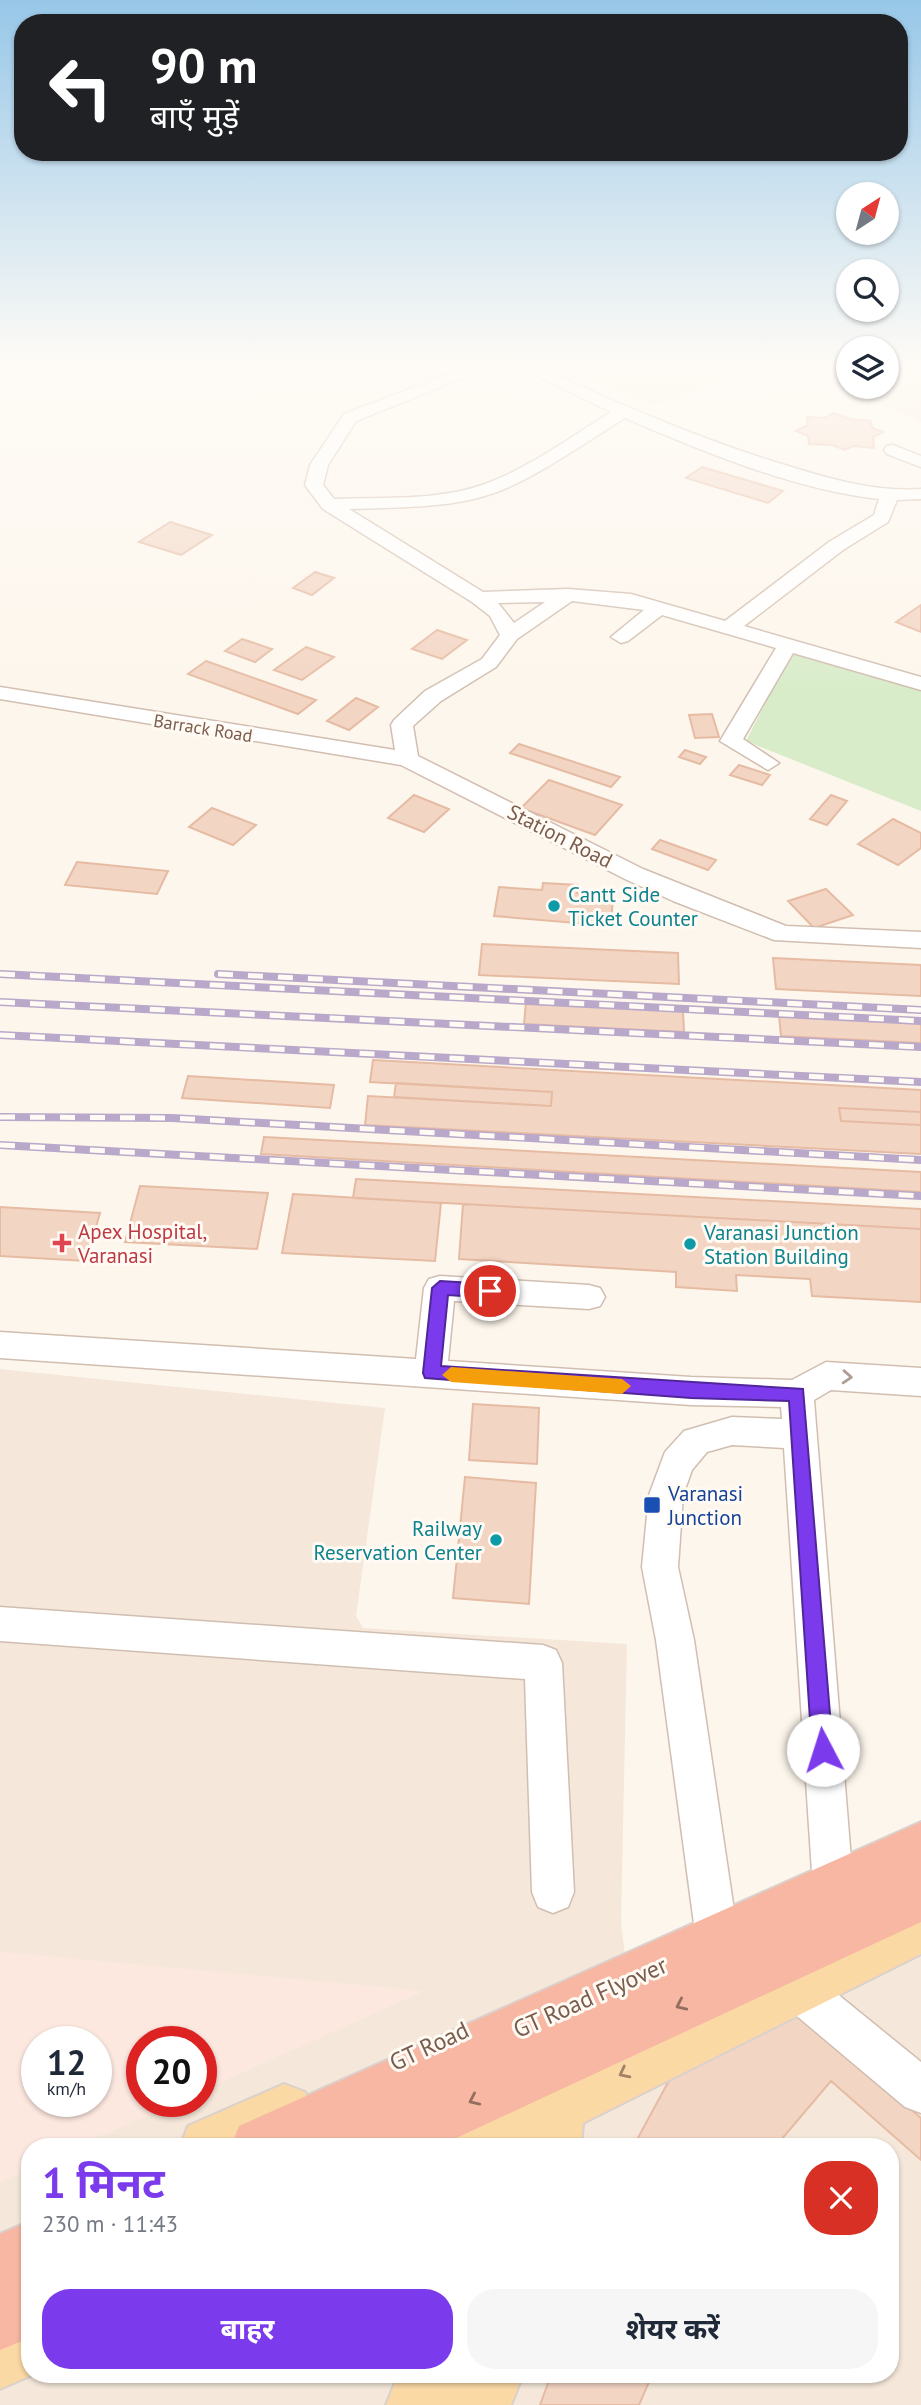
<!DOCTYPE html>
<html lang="hi">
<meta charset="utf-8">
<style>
body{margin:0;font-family:"PT Sans","Noto Sans Devanagari",sans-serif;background:#f6f6f7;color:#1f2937;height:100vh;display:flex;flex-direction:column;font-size:26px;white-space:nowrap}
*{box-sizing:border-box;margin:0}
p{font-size:23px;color:#747a83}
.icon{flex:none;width:38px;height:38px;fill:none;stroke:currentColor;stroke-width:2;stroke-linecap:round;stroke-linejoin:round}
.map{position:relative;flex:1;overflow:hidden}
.side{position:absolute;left:21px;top:2138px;width:878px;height:245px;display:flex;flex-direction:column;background:#fff;border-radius:28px;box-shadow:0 2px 5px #0004}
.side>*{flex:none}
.guide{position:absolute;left:14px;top:14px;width:894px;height:147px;border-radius:28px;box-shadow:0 2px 5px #0004;background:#202124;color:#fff;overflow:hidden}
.needle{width:46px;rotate:36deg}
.controls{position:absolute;left:836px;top:182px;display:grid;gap:14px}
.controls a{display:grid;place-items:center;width:63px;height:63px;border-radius:50%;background:#fff;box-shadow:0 2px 5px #0004;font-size:35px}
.speed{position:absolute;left:21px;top:2026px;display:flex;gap:14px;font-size:35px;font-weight:700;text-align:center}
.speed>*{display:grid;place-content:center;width:91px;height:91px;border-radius:50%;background:#fff;box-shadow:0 2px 5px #0004;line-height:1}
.speed small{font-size:18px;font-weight:400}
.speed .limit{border:10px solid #d22;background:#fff;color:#111}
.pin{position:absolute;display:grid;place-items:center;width:60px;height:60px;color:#fff;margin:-30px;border:4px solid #fff;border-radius:50%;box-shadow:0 2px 7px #0007}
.me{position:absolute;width:77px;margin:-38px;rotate:355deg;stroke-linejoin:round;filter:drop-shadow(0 0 5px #0008)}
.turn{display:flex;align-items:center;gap:24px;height:147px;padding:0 21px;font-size:32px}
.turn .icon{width:91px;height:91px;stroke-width:2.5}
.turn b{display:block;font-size:49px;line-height:60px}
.round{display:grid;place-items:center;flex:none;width:74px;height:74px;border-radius:28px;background:#f6f6f7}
.headline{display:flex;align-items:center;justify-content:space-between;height:119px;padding:0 21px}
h1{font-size:42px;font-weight:700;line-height:52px;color:#7c3aed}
.primary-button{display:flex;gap:14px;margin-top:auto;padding:14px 21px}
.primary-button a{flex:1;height:80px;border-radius:28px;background:#7c3aed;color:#fff;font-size:28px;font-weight:700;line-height:80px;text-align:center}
.primary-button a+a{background:#f6f6f7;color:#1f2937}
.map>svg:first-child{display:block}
.residential{fill:#f5e8da;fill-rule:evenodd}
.commercial{fill:#fde8e0;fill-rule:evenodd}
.green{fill:#d8ecc9}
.building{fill:#f3d5c3;stroke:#e6bba3;stroke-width:2}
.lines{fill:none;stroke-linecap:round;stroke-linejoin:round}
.minor-casing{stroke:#d1beb0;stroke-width:3}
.major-casing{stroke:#dad1cd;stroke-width:4}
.highway-casing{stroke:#dad1cd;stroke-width:4}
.minor{fill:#fff;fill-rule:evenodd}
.major{fill:#fbd9a5;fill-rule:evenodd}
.highway{fill:#f7b7a3;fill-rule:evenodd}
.rail-casing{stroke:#b9a8c9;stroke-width:8}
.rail{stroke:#fffaf3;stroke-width:5;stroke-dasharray:15;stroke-linecap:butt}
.oneway{stroke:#af9d94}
.oneway2{stroke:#936e5e}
.oneway3{stroke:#a18267}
.route{fill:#7c3aed;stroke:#51269a;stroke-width:2}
.slow{fill:#f59e0b}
.culture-dot{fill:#0f9aa8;stroke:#fffaf3;stroke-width:2.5}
.health-dot{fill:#e0444e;stroke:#fffaf3;stroke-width:2.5}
.transit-dot{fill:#1a4fb4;stroke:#fffaf3;stroke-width:2.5}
.labels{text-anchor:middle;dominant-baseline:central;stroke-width:6;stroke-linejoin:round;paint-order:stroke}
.far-street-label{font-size:18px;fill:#7a5c4d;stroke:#fffaf3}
.street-label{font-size:21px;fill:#7a5c4d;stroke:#fffaf3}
.culture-label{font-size:21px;fill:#0d838f;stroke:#fffaf3;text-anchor:start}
.health-label{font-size:21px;fill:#be3a42;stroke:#fffaf3;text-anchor:start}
.transit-label{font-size:21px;fill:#164399;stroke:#fffaf3;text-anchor:start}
.near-street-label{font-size:24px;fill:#7a5c4d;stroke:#fffaf3}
</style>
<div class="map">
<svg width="921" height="2405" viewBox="0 0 921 2405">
<rect width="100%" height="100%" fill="#fdf6ec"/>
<!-- residential -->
<path class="residential" d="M555,361H849V387H887V361H921V422L788,362L651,405Z
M0,1369L385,1408L356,1616L363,1628L627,1644L621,1922L638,2068L921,1905V2405H0ZM37,2042H96V2102H37ZM142,2042H201V2102H142ZM30,2147H891V2375H30Z"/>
<!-- commercial -->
<path class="commercial" d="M0,1952L424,1991L201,2091V2042H142V2102H178L77,2147H30V2169L0,2182ZM37,2042H96V2102H37Z"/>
<!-- green -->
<path class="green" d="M792,650L921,688V811L746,741Z"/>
<!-- building -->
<path class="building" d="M834,413L850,419L871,421L872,428L883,432L873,437L874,448L853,446L845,450L832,445L809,444L808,436L796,431L808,425L807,417L824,418Z
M702,467L783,491L768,503L686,478Z
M170,522L212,535L181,555L139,542Z
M315,572L334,578L312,595L293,588Z
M921,605V632L896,622Z
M437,630L467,640L442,659L412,649Z
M242,639L272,649L255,662L225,651Z
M306,647L334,657L302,680L274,670Z
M206,661L316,700L298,714L188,674Z
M356,698L378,707L349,730L327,721Z
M712,714L719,737L695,738L689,715Z
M519,744L620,777L611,787L510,753Z
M685,750L706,757L700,764L679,757Z
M739,765L770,775L762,785L730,775Z
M549,780L622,805L595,835L521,808Z
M414,795L449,809L424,832L388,818Z
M831,795L847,801L827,825L810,819Z
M212,808L256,825L233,845L189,827Z
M893,819L921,833V848L898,865L858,844Z
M660,840L716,860L708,870L652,849Z
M77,862L168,871L157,894L65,885Z
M543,883L578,885L577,893L613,896L611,926L494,916L499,887L542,890Z
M826,889L853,915L814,928L788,901Z
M482,944L678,953L679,984L479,975Z
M773,958L921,965V996L776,989Z
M526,1002L683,1011L684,1032L524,1024Z
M779,1015L921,1022V1043L781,1036Z
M373,1060L921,1090V1112L839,1108L841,1121L921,1125V1154L365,1125L368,1096L551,1106L552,1092L370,1082Z
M188,1076L334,1085L330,1108L182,1098Z
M396,1083L552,1092L551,1106L394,1097Z
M839,1108L921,1112V1125L841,1121Z
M264,1137L921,1172V1192L261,1154Z
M356,1179L921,1209V1229L353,1198Z
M140,1186L268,1193L257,1249L125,1242Z
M293,1194L441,1203L435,1261L282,1253Z
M463,1204L921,1229V1302L812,1296L810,1279L736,1275L737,1291L676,1287V1272L459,1259Z
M0,1207L100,1213L86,1261L0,1256Z
M473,1404L539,1408L537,1464L469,1460Z
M465,1477L536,1483L529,1604L453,1598Z
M790,2008L921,2118V2160L831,2081L775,2147H633L672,2075Z
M551,2375H652L639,2405H540Z"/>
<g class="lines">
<!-- minor casing -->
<g class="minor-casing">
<path id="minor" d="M483,361H505L356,421L328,465L323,485L334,499C382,497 439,501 485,484C529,468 571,437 611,412L506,361H526C610,400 695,438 785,465C830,479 874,492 921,489V499L897,500L888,522L843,550L744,626L921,677V690L793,653L743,739L779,763L768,770L720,741L776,648L662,615L628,641L621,643L611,637L644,610L572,601L517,639L496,667L441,701L413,726L418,756L643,869L786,926L921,932V948L774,940L673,901L625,879L401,765L0,699V687L395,750L391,725L394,720L425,691L482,659L500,635L490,616L472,602L323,509L305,485L310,465L344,414ZM625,418C702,451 795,490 879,499L874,515L829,542L725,621L631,594L568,589L483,592L349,509C396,507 448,509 494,493C534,479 588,441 625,418ZM545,602L514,623L498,603Z
M893,445L921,456V467L887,454L884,450L887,446Z
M440,1276L589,1285L600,1288L605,1297L600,1306L589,1309L454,1301L448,1361L691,1377L792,1380L826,1362L921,1368V1396L831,1390L814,1400L852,1872L846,1886L832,1892L818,1886L812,1872L784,1448L732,1445L707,1452L692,1470L683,1495L678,1567L694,1640L736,1924L730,1939L715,1945L700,1939L694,1924L656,1640L642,1567L649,1495L665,1452L684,1431L732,1417L782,1419L781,1407L691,1405L0,1358V1332L416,1359L424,1288L429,1279Z
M0,1607L543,1645L556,1650L562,1663L574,1892L568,1907L553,1913L538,1907L532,1892L525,1679L0,1641Z
M794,1965L809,1971L921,2062V2113L905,2107L779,2001L773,1986L779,1971Z"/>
</g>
<!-- major casing -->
<g class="major-casing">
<path id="major" d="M921,1898V1954L583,2123L581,2147H443L451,2126Z
M284,2084L305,2092L313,2113L305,2134L275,2147H180L188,2126Z
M30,2312V2375H32L0,2389V2324Z
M398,2375H523L511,2405H386Z"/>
</g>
<!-- highway casing -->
<g class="highway-casing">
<path id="highway" d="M921,1822V1922L437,2147H343L346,2138L326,2147H231L239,2126Z
M30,2221V2338L0,2350V2234Z"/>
</g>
<!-- minor -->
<use href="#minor" class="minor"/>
<!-- major -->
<use href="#major" class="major"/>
<!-- highway -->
<use href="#highway" class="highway"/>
<!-- rail casing -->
<g class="rail-casing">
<path id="rail" d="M0,974L921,1021
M218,974L921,1010
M0,1002L921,1047
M0,1035L921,1082
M0,1117L172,1118L921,1160
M0,1145L921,1196"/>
</g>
<!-- rail -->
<use href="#rail" class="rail"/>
</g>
<!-- one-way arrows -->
<defs><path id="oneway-chevron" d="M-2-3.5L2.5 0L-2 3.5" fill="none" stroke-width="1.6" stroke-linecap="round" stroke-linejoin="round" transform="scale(1.75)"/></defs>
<use class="oneway" href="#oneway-chevron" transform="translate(847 1377) rotate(4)"/>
<g class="oneway2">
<use href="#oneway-chevron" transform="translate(681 2005) rotate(155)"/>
<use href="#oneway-chevron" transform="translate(474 2100) rotate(155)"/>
</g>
<use class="oneway3" href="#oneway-chevron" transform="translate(624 2073) rotate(153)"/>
<!-- sky -->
<linearGradient id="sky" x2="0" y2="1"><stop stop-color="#97c7e8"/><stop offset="0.52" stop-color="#fefbf6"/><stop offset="1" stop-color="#fefbf6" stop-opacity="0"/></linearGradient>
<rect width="921" height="697" fill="url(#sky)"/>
<!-- route -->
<path class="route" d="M440,1281L490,1284L498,1291L490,1298L448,1295L441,1366L803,1389L833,1750L830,1757L823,1760L815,1757L812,1750L789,1401L691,1398L425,1378L423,1373L432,1288Z"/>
<!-- slow -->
<path class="slow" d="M451,1367L622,1379L631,1386L622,1394L451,1382L442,1375Z"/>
<!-- markers -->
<g class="culture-dot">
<circle cx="554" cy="906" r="7"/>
<circle cx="690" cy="1244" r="7"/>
<circle cx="496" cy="1540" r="7"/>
</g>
<path class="health-dot" d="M58.5 1232.5h7v7h7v7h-7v7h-7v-7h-7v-7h7z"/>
<rect class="transit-dot" x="643" y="1496" width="18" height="18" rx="3.5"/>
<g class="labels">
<!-- far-street labels -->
<g class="far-street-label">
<text transform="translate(203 728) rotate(9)">Barrack Road</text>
</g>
<!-- street labels -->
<g class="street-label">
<text transform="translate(560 836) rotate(27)">Station Road</text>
</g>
<!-- culture labels -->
<g class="culture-label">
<text x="568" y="894">Cantt Side<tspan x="568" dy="24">Ticket Counter</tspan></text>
<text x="704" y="1232">Varanasi Junction<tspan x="704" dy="24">Station Building</tspan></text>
<text x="482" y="1528" text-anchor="end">Railway<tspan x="482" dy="24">Reservation Center</tspan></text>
</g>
<!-- health labels -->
<g class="health-label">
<text x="78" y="1231">Apex Hospital,<tspan x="78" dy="24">Varanasi</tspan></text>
</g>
<!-- transit labels -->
<g class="transit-label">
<text x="668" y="1493">Varanasi<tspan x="668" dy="24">Junction</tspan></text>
</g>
<!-- near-street labels -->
<g class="near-street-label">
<text transform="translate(590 1997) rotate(-24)">GT Road Flyover</text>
<text transform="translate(429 2046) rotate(-25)">GT Road</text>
</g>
</g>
</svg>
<div class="controls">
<a><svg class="needle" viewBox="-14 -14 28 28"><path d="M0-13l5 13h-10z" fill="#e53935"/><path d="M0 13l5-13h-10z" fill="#747a83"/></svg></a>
<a><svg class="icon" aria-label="search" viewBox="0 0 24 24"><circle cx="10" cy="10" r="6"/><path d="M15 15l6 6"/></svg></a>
<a><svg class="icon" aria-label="layers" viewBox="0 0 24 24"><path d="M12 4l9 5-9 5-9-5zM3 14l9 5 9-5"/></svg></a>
</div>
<div class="speed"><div>12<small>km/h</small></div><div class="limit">20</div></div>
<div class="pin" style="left:490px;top:1291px;background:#d93025"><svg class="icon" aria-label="arrive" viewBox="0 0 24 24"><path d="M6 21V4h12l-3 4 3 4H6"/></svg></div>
<svg class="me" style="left:823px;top:1750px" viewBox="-20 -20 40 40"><circle r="19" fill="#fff"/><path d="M0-13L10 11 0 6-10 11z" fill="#7c3aed"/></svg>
<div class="guide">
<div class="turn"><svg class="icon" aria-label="left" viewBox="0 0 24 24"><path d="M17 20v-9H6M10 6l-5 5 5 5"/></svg><div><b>90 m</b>बाएँ मुड़ें</div></div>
</div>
<section class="side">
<div class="headline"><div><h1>1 मिनट</h1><p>230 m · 11:43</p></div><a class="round" style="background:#d93025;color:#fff"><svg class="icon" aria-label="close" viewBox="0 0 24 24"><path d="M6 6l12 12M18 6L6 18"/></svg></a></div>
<div class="primary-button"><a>बाहर</a><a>शेयर करें</a></div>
</section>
</div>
